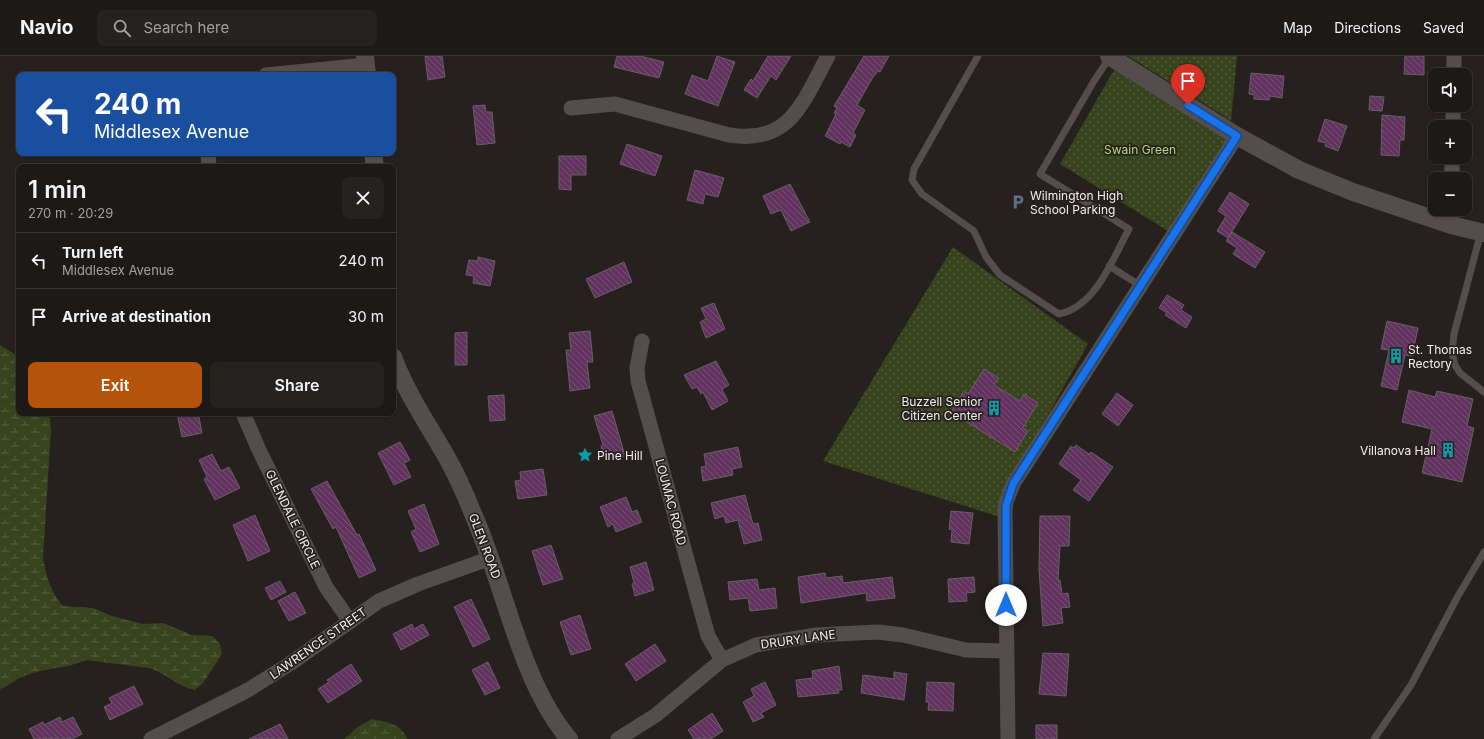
<!DOCTYPE html>
<meta charset="utf-8">
<style>
body{margin:0;font-family:Inter,sans-serif;background:#252220;color:#f1f3f6;height:100vh;display:flex;flex-direction:column;font-size:15px;white-space:nowrap}
*{box-sizing:border-box;margin:0}
p{font-size:13px;color:#a0a0a1}
.icon{flex:none;width:22px;height:22px;fill:none;stroke:currentColor;stroke-width:2;stroke-linecap:round;stroke-linejoin:round}
.map{position:relative;flex:1;overflow:hidden}
.drawer{position:absolute;left:16px;top:108px;width:380px;height:252px;display:flex;flex-direction:column;background:#1c1917;border-radius:8px;box-shadow:0 1px 3px #0004,0 0 0 1px #3a3836}
.drawer>*{flex:none}
.top-card{position:absolute;left:16px;top:16px;width:380px;height:84px;border-radius:8px;box-shadow:0 1px 3px #0004,0 0 0 1px #3a3836;background:#1a4fa0;color:#fff;overflow:hidden}
.tools{position:absolute;left:1428px;top:12px;display:grid;gap:8px}
.tools a{display:grid;place-items:center;width:44px;height:44px;border-radius:8px;background:#1c1917;box-shadow:0 1px 3px #0004,0 0 0 1px #3a3836;font-size:20px}
.pin{position:absolute;display:grid;place-items:center;width:34px;height:34px;color:#fff;margin:-41px -17px;border-radius:50% 50% 50% 0;rotate:-45deg;box-shadow:0 0 4px #0007}
.pin .icon{rotate:45deg}
.me{position:absolute;width:44px;margin:-22px;rotate:0deg;stroke-linejoin:round;filter:drop-shadow(0 0 3px #0008)}
.turn{display:flex;align-items:center;gap:14px;height:84px;padding:0 12px;font-size:18px}
.turn .icon{width:52px;height:52px;stroke-width:2.5}
.turn b{display:block;font-size:28px;line-height:34px}
.round{display:grid;place-items:center;flex:none;width:42px;height:42px;border-radius:8px;background:#252220}
.headline{display:flex;align-items:center;justify-content:space-between;height:68px;padding:0 12px}
h1{font-size:24px;font-weight:600;line-height:30px}
.primary-button{display:flex;gap:8px;margin-top:auto;padding:8px 12px}
.primary-button a{flex:1;height:46px;border-radius:8px;background:#b45309;color:#fff;font-size:16px;font-weight:600;line-height:46px;text-align:center}
.primary-button a+a{background:#252220;color:#f1f3f6}
ul{padding:0;list-style:none}
li{display:flex;align-items:center;gap:12px;height:56px;padding:0 12px;border-top:1px solid #3a3836}
li div{flex:1}
li b{display:block;font-size:15px}
li em{font-style:normal}
header{display:flex;align-items:center;gap:24px;box-sizing:border-box;height:56px;padding:0 20px;background:#1c1917;border-bottom:1px solid #3a3836}
header strong{font-size:19px}
nav{display:flex;gap:22px;margin-inline-start:auto;font-size:14px}
.search{width:280px;height:36px;background:#252220;display:flex;align-items:center;gap:10px;box-sizing:border-box;padding:0 14px;border-radius:8px;color:#a0a0a1;font-size:15px}
.map>svg:first-child{display:block}
.wetland{fill:url(#wetland-marsh)}
.park{fill:url(#park-dots)}
.building{fill:url(#building-back-hatch);stroke:#646063}
.lines{fill:none;stroke-linecap:round;stroke-linejoin:round}
.service{stroke:#534d4b;stroke-width:7}
.minor{stroke:#534d4b;stroke-width:15}
.tertiary{stroke:#534d4b;stroke-width:18}
.route-casing{stroke:#114b97;stroke-width:10}
.route{stroke:#1a73e8;stroke-width:7}
.labels{text-anchor:middle;dominant-baseline:central;stroke-width:3.5;stroke-linejoin:round;paint-order:stroke}
.park-label{font-size:12px;fill:#b9d97e;stroke:#26211f}
.poi-label{font-size:12px;fill:#f2eeed;stroke:#26211f;text-anchor:start}
.street-label{font-size:12px;fill:#f2eeed;stroke:#26211f}
</style>
<header>
<strong>Navio</strong>
<div class="search"><svg class="icon" aria-label="search" viewBox="0 0 24 24"><circle cx="10" cy="10" r="6"/><path d="M15 15l6 6"/></svg>Search here</div>
<nav><a>Map</a><a>Directions</a><a>Saved</a></nav>
</header>
<div class="map">
<svg width="1484" height="683" viewBox="0 0 1484 683">
<defs>
<pattern id="wetland-marsh" width="20" height="14" patternUnits="userSpaceOnUse"><rect width="20" height="14" fill="#37431d"/><path d="M1 5h8M5 5V1M11 12h8M15 12V8" fill="none" stroke="#545e3e"/></pattern>
<pattern id="park-dots" width="8" height="8" patternUnits="userSpaceOnUse"><rect width="8" height="8" fill="#37431d"/><path d="M2 2h.1M6 6h.1" fill="none" stroke="#545e3e" stroke-width="1.8" stroke-linecap="round"/></pattern>
<pattern id="building-back-hatch" width="6" height="6" patternUnits="userSpaceOnUse"><rect width="6" height="6" fill="#62335f"/><path d="M-1 5l2 2M0 0l6 6M5-1l2 2" fill="none" stroke="#795176"/></pattern>
</defs>
<rect width="100%" height="100%" fill="#26211f"/>
<!-- wetland -->
<path class="wetland" d="M0,289L19,301V357H49L51,374L43,501C46,519 50,536 63,550L93,552L112,560L143,568L163,567L192,579L212,580L220,588L222,598L203,627L195,634C178,631 166,617 149,612L86,604C66,613 42,612 22,621C14,624 8,631 0,633Z
M372,663C389,667 398,666 408,683H344L359,670Z"/>
<!-- park -->
<path class="park" d="M1128,0H1237L1231,65L1221,58Z
M1114,14L1227,83L1168,175L1060,108Z
M953,191L1088,288L1004,437L1000,461L823,405Z"/>
<!-- building -->
<path class="building" d="M425,0H442L445,21L428,24Z
M617,0H640L664,6L659,22L614,11Z
M717,0L735,6L718,50L685,38L692,19L708,25Z
M768,0H791L776,24L771,20L757,42L744,34L751,23L753,25Z
M864,0H889L880,16L878,15L873,21L857,49L865,54L853,77L856,79L850,91L841,86L840,88L825,80L836,58L834,57L837,52L834,50Z
M1405,0H1424V19L1404,18Z
M1251,17L1284,20L1282,42L1270,40L1269,44L1254,43V39L1249,38Z
M1370,40L1384,41L1382,55L1369,54Z
M485,49L486,56H492L495,87L477,89L473,50Z
M1382,59L1405,61L1404,84H1400L1399,100L1381,99Z
M1325,63L1347,70L1338,95L1325,90L1326,87L1318,85Z
M627,88L662,100L655,120L620,108Z
M559,100H586V119H571V134L559,133Z
M695,114L724,122L718,141L705,138L703,148L687,144Z
M790,128L810,166L791,175L781,154L771,158L763,140Z
M1230,136L1249,148L1228,182L1217,175L1226,160L1218,155Z
M1232,176L1265,196L1255,212L1233,198L1237,192L1226,185Z
M478,201L495,205L490,230L473,227L474,220L466,219L469,204L478,205Z
M624,206L632,226L595,242L586,223Z
M1167,239L1184,249L1181,254L1192,261L1186,272L1165,259L1167,257L1159,252Z
M714,247L725,273L706,282L700,266L706,263L701,252Z
M1387,265L1418,272L1412,300L1405,299L1397,334L1381,330L1389,294L1381,293Z
M590,275L593,306H587L590,332L570,335L566,294H571L569,277Z
M467,276V309H455V277Z
M716,305L729,329L722,333L728,345L712,354L703,336L701,338L697,331L692,333L684,319Z
M984,313L999,322L994,329L1020,345L1024,338L1038,347L1023,372L1028,375L1015,396L951,356L964,335L968,338Z
M1409,334L1435,341L1437,335L1473,343L1467,370L1474,372L1462,426L1422,417L1432,373L1402,366Z
M1117,337L1133,349L1118,370L1102,358Z
M504,339L505,364L490,365L488,340Z
M612,355L625,400L605,405L601,390L603,389L594,360Z
M177,357H196L197,362L199,361L202,377L182,381Z
M400,386L410,404L404,407L411,421L394,429L378,397Z
M1076,389L1089,398L1091,396L1113,411L1089,445L1073,434L1081,424L1059,408L1071,390L1074,392Z
M738,391L742,411L732,413L733,419L703,425L701,411L706,410L704,398Z
M212,398L221,415L229,411L240,432L215,444L204,423L207,421L199,404Z
M543,413L547,439L518,443L515,425L521,424L520,416Z
M327,425L357,479L359,478L376,514L359,522L336,471L333,473L311,433Z
M745,439L753,468L758,467L762,484L744,488L738,464L726,467L724,460L715,463L711,447Z
M626,441L632,456L637,454L642,466L616,476L613,468L608,471L600,451Z
M424,448L439,488L420,496L411,476L416,473L408,455Z
M951,455L973,457L969,488L951,486L952,474L949,473Z
M255,459L270,495L248,505L233,469Z
M1040,460H1070L1069,490H1060L1058,524H1060L1062,538L1068,537L1070,551L1061,552L1063,567L1043,570L1039,513Z
M551,489L563,523L543,529L532,495Z
M646,506L654,534L635,540L632,528L634,527L630,511Z
M825,517L826,522L842,520L843,527L892,521L895,542L867,545L866,537L801,547L798,521Z
M974,521L975,536L966,537L967,545L949,546L948,523Z
M757,523L759,534L775,532L777,552L750,555L748,542L730,544L728,526Z
M280,525L286,536L271,544L265,532Z
M295,536L306,557L289,565L278,545Z
M471,543L490,583L473,591L454,551Z
M580,559L591,593L571,599L560,566Z
M412,568L414,573L423,568L429,579L401,594L393,578Z
M655,588L666,605L636,625L625,608Z
M1043,597L1069,598L1066,640L1039,638Z
M488,606L500,632L485,639L472,614Z
M351,608L362,625L328,647L318,633L329,626L327,624Z
M839,610L842,634H838L839,637L798,641L796,624L813,622L812,615Z
M894,616L907,618L904,644L861,637L863,619L894,623Z
M765,626L776,649L761,657L764,661L753,666L743,646L754,640L751,633Z
M927,626L954,627L953,655L928,654L929,646H926Z
M134,630L143,648L110,664L104,651L112,647L109,642Z
M712,657L723,675L711,683H694L688,674Z
M60,661L62,666L73,661L82,678L72,683H34L29,673L43,666L44,669Z
M280,668L288,683H249Z
M1036,669H1057V683H1036Z"/>
<g class="lines">
<!-- service -->
<path class="service" d="M978,0L914,113L912,124L922,138L974,175L986,201L1000,219L1059,258C1096,251 1113,202 1129,173L1040,118L1094,25L1110,1
M1481,176L1454,278L1452,297L1455,309L1460,317L1484,336
M1109,210L1141,230
M1374,683L1411,629L1458,540L1484,496"/>
<!-- minor -->
<path class="minor" d="M266,19L366,9
M1454,19V0
M571,52L615,48L729,79C791,89 803,45 828,0
M1453,71V49
M208,97L209,111
M1452,123V101
M1451,169L1452,153
M642,285L637,312L638,325L708,580L722,604
M243,357L259,394L326,531L349,564
M151,683L248,634L291,607L379,545L418,528L491,502
M618,683L656,659L722,604L756,589L816,579L878,576L903,579L966,594L1006,595
M1008,683L1005,455L1006,446L1013,428L1237,80"/>
<!-- tertiary -->
<path class="tertiary" d="M365,0L367,19
M1109,0L1237,80L1299,114L1353,136L1451,169L1484,177
M373,97L375,111
M393,301C406,336 427,367 446,400C457,419 466,440 474,460C505,530 520,625 569,683"/>
</g>
<g class="lines">
<!-- route casing -->
<g class="route-casing">
<path id="route" d="M1006,549V450L1013,428L1237,80L1188,49"/>
</g>
<!-- route -->
<use href="#route" class="route"/>
</g>
<!-- icons -->
<defs>
<g id="parking-bare" transform="scale(1.2)"><path d="M-3.5-5.5H1a3.5 3.5 0 0 1 0 7H-1V5.5H-3.5ZM-1-3.4V-.6H.8a1.4 1.4 0 0 0 0-2.8Z" fill="#5c6f8a" stroke="#26211f" stroke-width="2.5" paint-order="stroke"/></g>
<g id="building-bare" transform="scale(1.2)"><path d="M-4-6H4V6H1V3H-1V6H-4ZM-2.5-4.3h1.7v1.8h-1.7ZM.8-4.3h1.7v1.8H.8ZM-2.5-1h1.7V.8h-1.7ZM.8-1h1.7V.8H.8Z" fill="#0f9aa8" stroke="#26211f" stroke-width="2.5" paint-order="stroke"/></g>
<g id="sight-bare" transform="scale(1.2)"><path d="M0-6L1.8-2.2L6-1.7L2.9 1.2L3.7 5.4L0 3.3L-3.7 5.4L-2.9 1.2L-6-1.7L-1.8-2.2Z" fill="#0f9aa8" stroke="#26211f" stroke-width="2.5" paint-order="stroke"/></g>
</defs>
<g fill-rule="evenodd">
<use href="#parking-bare" x="1018" y="146"/>
<use href="#building-bare" x="1396" y="300"/>
<use href="#building-bare" x="994" y="352"/>
<use href="#building-bare" x="1448" y="394"/>
<use href="#sight-bare" x="585" y="399"/>
</g>
<g class="labels">
<!-- park labels -->
<g class="park-label">
<text x="1140" y="93">Swain Green</text>
</g>
<!-- poi labels -->
<g class="poi-label">
<text x="1030" y="139">Wilmington High<tspan x="1030" dy="14">School Parking</tspan></text>
<text x="1408" y="293">St. Thomas<tspan x="1408" dy="14">Rectory</tspan></text>
<text x="982" y="345" text-anchor="end">Buzzell Senior<tspan x="982" dy="14">Citizen Center</tspan></text>
<text x="1436" y="394" text-anchor="end">Villanova Hall</text>
<text x="597" y="399">Pine Hill</text>
</g>
<!-- street labels -->
<g class="street-label">
<text transform="translate(671 446) rotate(75)">LOUMAC ROAD</text>
<text transform="translate(293 463) rotate(64)">GLENDALE CIRCLE</text>
<text transform="translate(485 490) rotate(69)">GLEN ROAD</text>
<text transform="translate(798 583) rotate(-8)">DRURY LANE</text>
<text transform="translate(318 587) rotate(-35)">LAWRENCE STREET</text>
</g>
</g>
</svg>
<div class="tools">
<a><svg class="icon" aria-label="sound" viewBox="0 0 24 24"><path d="M4 9h4l5-4v14l-5-4H4zM17 9q2 3 0 6"/></svg></a>
<a>+</a>
<a>−</a>
</div>
<div class="pin" style="left:1188px;top:49px;background:#d93025"><svg class="icon" aria-label="arrive" viewBox="0 0 24 24"><path d="M6 21V4h12l-3 4 3 4H6"/></svg></div>
<svg class="me" style="left:1006px;top:549px" viewBox="-20 -20 40 40"><circle r="19" fill="#fff"/><path d="M0-13L10 11 0 6-10 11z" fill="#1a73e8"/></svg>
<div class="top-card">
<div class="turn"><svg class="icon" aria-label="left" viewBox="0 0 24 24"><path d="M17 20v-9H6M10 6l-5 5 5 5"/></svg><div><b>240 m</b>Middlesex Avenue</div></div>
</div>
<section class="drawer">
<div class="headline"><div><h1>1 min</h1><p>270 m · 20:29</p></div><a class="round"><svg class="icon" aria-label="close" viewBox="0 0 24 24"><path d="M6 6l12 12M18 6L6 18"/></svg></a></div>
<ul>
<li><svg class="icon" aria-label="left" viewBox="0 0 24 24"><path d="M17 20v-9H6M10 6l-5 5 5 5"/></svg><div><b>Turn left</b><p>Middlesex Avenue</p></div><em>240 m</em></li>
<li><svg class="icon" aria-label="arrive" viewBox="0 0 24 24"><path d="M6 21V4h12l-3 4 3 4H6"/></svg><div><b>Arrive at destination</b></div><em>30 m</em></li>
</ul>
<div class="primary-button"><a>Exit</a><a>Share</a></div>
</section>
</div>
